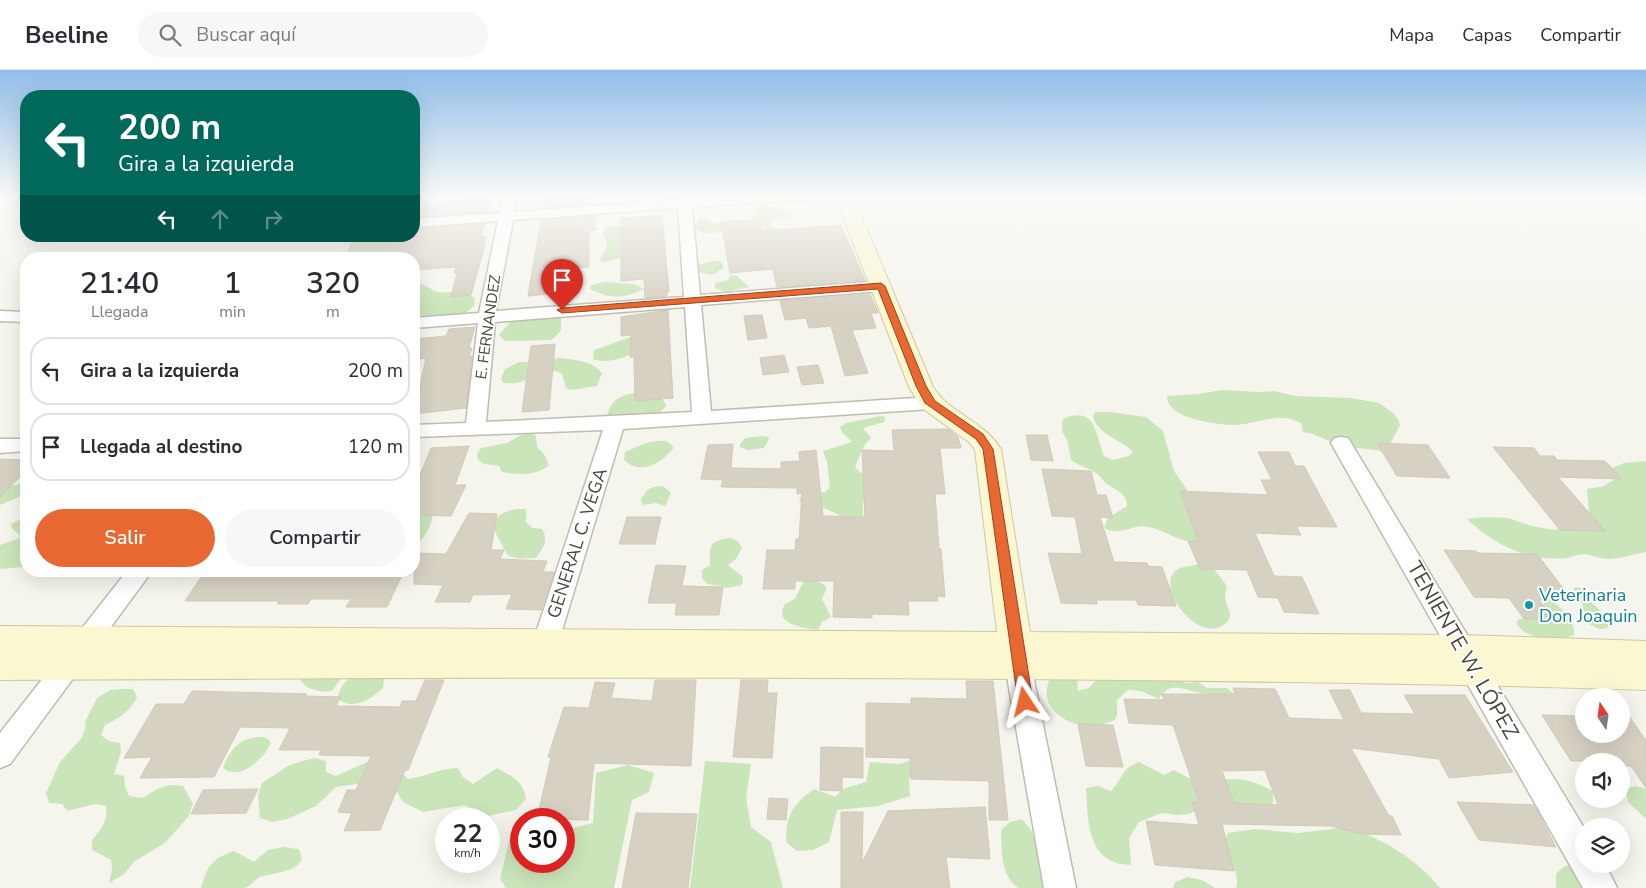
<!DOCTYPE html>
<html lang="es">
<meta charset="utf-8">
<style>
body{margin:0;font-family:"Nunito Sans",sans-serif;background:#f7f7f7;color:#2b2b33;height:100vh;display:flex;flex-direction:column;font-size:19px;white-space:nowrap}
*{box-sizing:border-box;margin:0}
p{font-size:16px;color:#7c7c81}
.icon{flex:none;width:28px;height:28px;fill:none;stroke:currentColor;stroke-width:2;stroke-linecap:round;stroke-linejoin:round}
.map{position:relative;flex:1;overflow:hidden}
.details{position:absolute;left:20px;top:182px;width:400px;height:325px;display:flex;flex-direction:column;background:#fff;border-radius:20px;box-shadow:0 5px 20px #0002}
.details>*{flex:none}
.top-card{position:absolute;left:20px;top:20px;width:400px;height:152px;border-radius:20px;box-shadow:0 5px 20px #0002;background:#00695c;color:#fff;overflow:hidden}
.needle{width:32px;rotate:347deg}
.controls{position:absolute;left:1575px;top:618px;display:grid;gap:10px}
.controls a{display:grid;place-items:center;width:55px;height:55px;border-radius:50%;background:#fff;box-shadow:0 5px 20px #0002;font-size:25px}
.speed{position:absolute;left:435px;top:738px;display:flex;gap:10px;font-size:25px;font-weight:700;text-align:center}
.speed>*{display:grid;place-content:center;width:65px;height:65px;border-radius:50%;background:#fff;box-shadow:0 5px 20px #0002;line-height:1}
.speed small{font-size:12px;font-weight:400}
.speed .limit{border:8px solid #d22;background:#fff;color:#111}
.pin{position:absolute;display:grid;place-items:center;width:42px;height:42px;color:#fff;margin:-51px -21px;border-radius:50% 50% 50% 0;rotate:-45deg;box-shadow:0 0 5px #0007}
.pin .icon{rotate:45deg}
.me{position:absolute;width:55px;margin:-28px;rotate:350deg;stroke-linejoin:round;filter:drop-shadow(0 0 4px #0008)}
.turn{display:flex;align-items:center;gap:18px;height:105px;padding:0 15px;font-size:22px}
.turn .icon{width:65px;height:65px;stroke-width:2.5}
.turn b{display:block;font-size:35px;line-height:42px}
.lanes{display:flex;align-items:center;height:48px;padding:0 15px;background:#0003;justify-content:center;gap:25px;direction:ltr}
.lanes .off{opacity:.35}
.eta{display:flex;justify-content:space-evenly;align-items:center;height:85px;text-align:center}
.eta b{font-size:30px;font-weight:600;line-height:35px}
.primary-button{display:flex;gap:10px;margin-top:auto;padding:10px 15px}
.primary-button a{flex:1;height:58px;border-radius:30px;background:#e86831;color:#fff;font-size:20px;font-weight:600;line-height:58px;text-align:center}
.primary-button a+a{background:#f7f7f7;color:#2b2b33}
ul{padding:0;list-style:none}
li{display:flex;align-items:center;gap:15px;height:68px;margin:0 10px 8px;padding:0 5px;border:2px solid #e1e1e2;border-radius:20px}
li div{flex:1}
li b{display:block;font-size:19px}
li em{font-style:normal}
header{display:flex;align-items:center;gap:30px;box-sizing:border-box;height:70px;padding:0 25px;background:#fff;border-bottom:1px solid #e1e1e2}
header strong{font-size:24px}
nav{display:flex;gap:28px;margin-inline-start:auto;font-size:18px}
.search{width:350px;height:45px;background:#f7f7f7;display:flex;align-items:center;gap:12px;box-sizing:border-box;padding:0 18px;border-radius:28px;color:#7c7c81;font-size:19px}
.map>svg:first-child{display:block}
.green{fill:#cbe5ba}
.building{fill:#d6d1c3;stroke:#d0cab7;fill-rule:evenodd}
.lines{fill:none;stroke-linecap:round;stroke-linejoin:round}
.street-casing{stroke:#c0bdb0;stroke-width:3}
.secondary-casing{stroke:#cdc89e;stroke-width:2}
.street{fill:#fff;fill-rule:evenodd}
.secondary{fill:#faf7d1;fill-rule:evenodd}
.route{fill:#e86831;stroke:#974420}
.culture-dot{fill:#0f9aa8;stroke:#fff;stroke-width:2}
.labels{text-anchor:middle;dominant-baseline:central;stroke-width:4;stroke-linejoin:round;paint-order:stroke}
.far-street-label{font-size:15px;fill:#49463a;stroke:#fff}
.street-label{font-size:18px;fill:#49463a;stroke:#fff}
.culture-label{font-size:18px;fill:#0d838f;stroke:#fff;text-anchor:start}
.near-street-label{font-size:21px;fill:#49463a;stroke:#fff}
</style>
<header>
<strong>Beeline</strong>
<div class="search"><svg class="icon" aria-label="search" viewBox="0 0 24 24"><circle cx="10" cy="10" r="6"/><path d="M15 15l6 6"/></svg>Buscar aquí</div>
<nav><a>Mapa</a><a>Capas</a><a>Compartir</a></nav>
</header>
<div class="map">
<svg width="1646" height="818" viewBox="0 0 1646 818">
<rect width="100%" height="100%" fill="#f5f4ed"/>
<!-- green -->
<path class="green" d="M778,128L810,130L807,132L794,131L771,134L770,136L798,144L792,145V147C785,150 777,147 770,151L771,157L782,160L771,165L763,157L759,149L748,147L760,145L754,137C761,132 770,133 778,128Z
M700,147L713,153L726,154L734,158C722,162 702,168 694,156Z
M619,156L622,158L631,186L603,192L600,191C604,176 613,180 602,164L606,158Z
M711,191H721L724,198L712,205L694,201L695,196Z
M736,205L749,217L725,222L715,218V213L728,210L730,206Z
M605,212L633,214L644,219C623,229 611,229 590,219L591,215Z
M420,214C427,215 432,221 439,222C451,223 464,220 475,228L474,236L464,244L414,246V215Z
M561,243V260L552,270L505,271L499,265L513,249Z
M642,263C640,268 638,274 636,279C629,289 604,294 593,289L594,280Z
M559,288C574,290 592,290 602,303L597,316L571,320L566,318L562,304C548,295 533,309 520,312C514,314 508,313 503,313L501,309L505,299L519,292H534Z
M1221,320L1258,322L1274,321L1295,326L1351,328L1379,333L1393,343L1398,349L1400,355L1388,378L1383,381L1341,376L1313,364L1303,362L1301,353C1298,352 1294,350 1291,349C1272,345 1251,355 1233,355C1215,354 1167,349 1167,326L1199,324Z
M647,321C656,322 663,327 666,336L661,341L659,346L607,352C608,326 625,324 647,321Z
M1095,342H1111L1146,347L1163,361L1174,401L1187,420L1201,473C1182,474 1167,461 1149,457C1132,453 1123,467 1104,458L1108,448L1127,436C1127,423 1117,421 1107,414C1103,411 1100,406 1096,403C1089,398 1079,396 1071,390C1070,384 1069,378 1068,373C1064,361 1060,365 1063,349C1096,335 1095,364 1104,386L1113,390L1129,386L1133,382C1120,368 1100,367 1093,347Z
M881,346L885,347L884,352L863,358L871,368L864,376L855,397L860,402L867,406L868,422C859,433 864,448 865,462C851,454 836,441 820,437C813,435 811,439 801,435L799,428L806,424L825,422L830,417L827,392L823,381L852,372L842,362L840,357L846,353Z
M530,363L536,366L537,377C543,383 548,387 548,396C536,406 516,405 502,402L499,396L484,394L478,390L477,384L481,378L507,373L521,365Z
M763,366L768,367L769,369L764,378L748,380L740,377V374L745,368Z
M656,371H666L673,376V379C661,393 641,406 624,390L625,382L646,373Z
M1646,391V482C1634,484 1620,489 1608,489C1600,489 1592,485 1585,484C1578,484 1572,487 1566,488C1528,492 1493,474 1467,449L1485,447L1508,448L1532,456L1554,460L1586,453L1589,442L1587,419L1604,416L1615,409L1612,398L1624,393Z
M26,411V424L0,435V417L17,415Z
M658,416H663L671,423L665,436L656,433L642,435L641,429L648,419Z
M516,439H526V452L533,458L542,459C549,471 543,478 536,488C528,488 515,490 508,485C505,482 502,475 500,471C488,452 496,443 516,439Z
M425,440L433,443C431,458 425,468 414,477V442Z
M26,446V501L22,497L0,499V475L20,468L18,463L12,459L11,454Z
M730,468L738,471L742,478L736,489L728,495L743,507L742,515L726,518L722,516L707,514L702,508V500L710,495C710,475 708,471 730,468Z
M1200,494H1210L1227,516C1226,521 1224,527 1226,532C1227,537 1231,541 1230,546C1229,552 1224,555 1220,557C1193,569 1151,511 1180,498C1186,496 1194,495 1200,494Z
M804,510H816L826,516V520L822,529L831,547L822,552L818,560C805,558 772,555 785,534L795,529Z
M1575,517L1581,518L1587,523L1589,530L1604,544L1610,556C1600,563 1593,556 1584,550L1583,535L1572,523Z
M1546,530C1559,532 1577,553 1574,565C1558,572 1524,570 1516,552L1519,549L1545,548L1541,539Z
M348,599L332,621C322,623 299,619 300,605Z
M1102,603L1168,606L1186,613L1198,612L1207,618H1227L1236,626L1213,639L1206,623C1187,623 1171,607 1159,629L1141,621L1128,620L1117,630V645L1115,650C1107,653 1096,657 1088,656C1061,654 1035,633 1052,605L1077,606L1078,621L1089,618Z
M354,605L384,608L383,618C371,629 354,641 338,629C339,617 344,612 354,605Z
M122,619H133L137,627C130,642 119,648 105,655L101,665L109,671L120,673L121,682L114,704L124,706L125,717L129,726L142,728C156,720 166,712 183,716L193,734L188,747L165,773L135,791L124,804L109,813L112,800L111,790L92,780V770C101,759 108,751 106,736L95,734L67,741L62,734L49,733L46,723L60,692L81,669L85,659L86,650L97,628L110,620Z
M263,667L268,669L271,673C264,688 241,712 223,698C229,679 242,666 263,667Z
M388,687L408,709C425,707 440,698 458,698L463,707L473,714L497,698C512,707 523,710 526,729L516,740L488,746L465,735L423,742L403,732L397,722L387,717L364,713L336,717L316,736L287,749L272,752L260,748L258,725L262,713L288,696L302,691L315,688L326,691V702L336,706L376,688Z
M910,690L928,699L909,708L910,726L878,736L837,740L829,772L813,780L797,781L786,772C786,745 792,735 814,719L835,727L843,719L866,712L870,692L900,694Z
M705,691L751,694L746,728L751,757L771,772L783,818H690Z
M1139,692L1164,705L1174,700L1200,714C1230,708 1245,705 1273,721V733L1264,737L1210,733L1189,744L1176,745L1162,743L1139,752L1129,768L1131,795C1087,794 1088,752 1086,718L1098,716L1111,721C1124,708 1119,700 1139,692Z
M628,695L654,703L649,722L632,730L614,818H506L500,809L511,762L521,765V791H564V760L593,753L596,703Z
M1635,716L1646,719V749L1628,732L1626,721L1629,718Z
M1022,749L1031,760L1043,789L1064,818H1018C1000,804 1002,781 1001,760L1010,752Z
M1339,758C1375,761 1418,790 1440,818H1236C1241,804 1227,788 1225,774C1225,771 1227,766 1228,763L1255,759L1298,763Z
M284,777L298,779C314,801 271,803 260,807C254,810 250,817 244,818C231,818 215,818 201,818C208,795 211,789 234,781L254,792L268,780Z
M1575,794L1612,818H1556V804L1563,797Z
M1188,807L1202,810L1215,818H1173L1175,812Z"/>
<!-- building -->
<path class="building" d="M545,126H592L593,134L545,138Z
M491,128L488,142L414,147V133Z
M662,145L669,222H667V226L645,228L644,209L621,211V148Z
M594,146L596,160H589V197L565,199L564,202L551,203L548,224L528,226L541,150Z
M760,149L763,161L841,155L865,210L777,217L773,199L730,203L721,152Z
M485,154L481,167L486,166L484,178L471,225L451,227L457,203H454L456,197L414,200V189H344L355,166H414V159Z
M870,224L878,243H871L876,258L852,260L868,303L845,306L831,256L809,258L806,248L785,250L780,231Z
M668,240L673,328L635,331L634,287H630L631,265L621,266V247Z
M762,245L767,268L748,270L744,246Z
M475,257L469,278H472L469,287L472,286L466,338L414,344L426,288L419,289L420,286L414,287V269L446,266L449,259Z
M555,274L549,340L522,342L531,276Z
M784,285L789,302L763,305L760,288Z
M818,295L824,313L802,315L797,297Z
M948,359L958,367L961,378H940L945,424H935L939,479H941L945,527L937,526L938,531H908L909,545L872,544V548L833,547L834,511H795V519H763L767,480H795L796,469H799L802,423L797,424V418L721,417L723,410L701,409L708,375L733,374L731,398L781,399V392L800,391L799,382L816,380L823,446L865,447L862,380L894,381L892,360Z
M1026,365H1047L1053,391L1031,390Z
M1377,373L1428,375L1450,408L1397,406Z
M469,376L455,415H466L451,446L414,445V420L431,378Z
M1493,377L1534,378L1540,386H1554L1557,390L1605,391L1622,409L1558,407L1605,461L1560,460Z
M1258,382H1289L1295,396H1304L1337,457L1296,456L1301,465L1255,463L1274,506L1302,507L1319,544L1284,542L1278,528L1258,527L1247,500L1200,499L1188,471H1198L1180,421L1268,425L1261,410H1272Z
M0,389L26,390V401L0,427Z
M1042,399L1091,401L1097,425H1106L1113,448L1100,447L1114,492L1147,493L1148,496L1162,497L1176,536L1138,535L1136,530H1096L1097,534L1061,533L1048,483L1082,484L1075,447L1052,446Z
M469,443L497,444L491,480H504L500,489L547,491L543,502H554L541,540L506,539L512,524L473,525L470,532H435L443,515L414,514V483L446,484Z
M627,447H661L655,474H619Z
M1444,480L1476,481L1477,483L1537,484L1572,530H1539L1554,549H1524L1509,528L1474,527Z
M656,495L686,496L682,516L723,517L719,545H675L677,533H648Z
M205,501H404L387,537H346L351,529H311L308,534H277L279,531H185Z
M425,610H444L408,700H405L380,760L344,761L352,743L338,742L347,720H356L371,686L319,685L321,680H279L290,658L240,657L214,707L140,708L152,687L124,688L156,634H184L192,621L307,624L305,626L341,627L336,636L400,637L402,631H416Z
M655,610H696L691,696L594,693L588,750L537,749L551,687H548L564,637L589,638L595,612L615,613L611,628L652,631Z
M741,610H768L767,623H777L772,688L733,687Z
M966,611H993L1008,750H989V711L911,709L910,688L866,687V633L911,634V628L967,629Z
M1233,618L1275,619L1289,648L1344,650L1329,620H1350L1361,643L1415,644L1404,625H1465L1513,702L1449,708L1439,689L1351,678L1389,746H1392L1401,765L1362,764L1331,756L1222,754L1234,801L1155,795L1146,751L1199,755L1192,732H1199L1173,655L1129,653L1124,629L1164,630L1162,624H1235ZM1265,700L1278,735L1234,733L1222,701Z
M1621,635L1646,670V718L1631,696H1621V691H1571L1542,645L1584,646V664H1621Z
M1078,654L1113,655L1123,697L1086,696Z
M821,677L863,678V708L842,707V721L820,720Z
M258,719L246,743L191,744L203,720Z
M769,728L788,729L786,750L767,749Z
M1457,732L1534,735L1556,777L1479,770Z
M985,737L990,789L946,787L950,818H841V742H863L862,793L888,741Z
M636,743L697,744L688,818H622Z"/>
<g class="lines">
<!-- street casing -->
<g class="street-casing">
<path id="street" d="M503,126H517L514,142L677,130V126H691V129L736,126H801L794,130L692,137L700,225L881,211L887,213L889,216L887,219L881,221L701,235L711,341L931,327L938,329L941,333L938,337L931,339L623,359L554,587L550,594L541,598L532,594L528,587L603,360L414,367V355L466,353L478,253L414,258V248L479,243L498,151L414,157V149L500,143ZM678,138L684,227L496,241L513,150ZM685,237L692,342L486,352L495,252Z
M1461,126H1476L1469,130L1463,129Z
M0,241L26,242V252L0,251Z
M1341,367L1348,368L1351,373L1584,758V794H1605L1617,818H1583L1331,373L1334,368Z
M0,369H26V381L0,383Z
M127,501H152L10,694L0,698V663Z
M1018,584L1027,587L1031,595L1076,818H1044L1005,595L1009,587Z"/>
</g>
<!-- secondary casing -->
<g class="secondary-casing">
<path id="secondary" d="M835,126H853L933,317C950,344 982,349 1001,379L1030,562L1462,565L1646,571V620C1472,614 1299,612 1125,610C750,606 375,608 0,610V556L997,562L975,380L970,373L922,338L909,317Z"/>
</g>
<!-- street -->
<use href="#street" class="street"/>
<!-- secondary -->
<use href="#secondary" class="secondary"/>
</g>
<!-- sky -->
<linearGradient id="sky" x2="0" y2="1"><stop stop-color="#91bde9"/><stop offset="0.53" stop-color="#fafaf7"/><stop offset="1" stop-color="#fafaf7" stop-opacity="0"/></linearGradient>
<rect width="1646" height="240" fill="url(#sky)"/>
<!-- route -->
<path class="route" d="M881,213L885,216L926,316L935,331L983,364L993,379L1033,632L1031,637L1025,639L1020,637L1018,632L983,379L976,369L925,333L916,316L878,219L562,243L557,240L562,238Z"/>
<!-- markers -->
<circle class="culture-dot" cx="1529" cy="535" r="5"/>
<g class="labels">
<!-- far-street labels -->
<g class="far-street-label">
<text transform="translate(488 257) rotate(-82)">E. FERNANDEZ</text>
</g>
<!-- street labels -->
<g class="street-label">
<text transform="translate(577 473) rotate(-72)">GENERAL C. VEGA</text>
</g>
<!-- culture labels -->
<g class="culture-label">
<text x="1539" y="525">Veterinaria<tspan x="1539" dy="21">Don Joaquin</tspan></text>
</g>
<!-- near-street labels -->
<g class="near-street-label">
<text transform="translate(1463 580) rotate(60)">TENIENTE W. LÓPEZ</text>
</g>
</g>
</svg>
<div class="controls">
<a><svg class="needle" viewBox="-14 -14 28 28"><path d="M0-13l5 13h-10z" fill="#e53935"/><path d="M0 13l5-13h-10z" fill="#7c7c81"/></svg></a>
<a><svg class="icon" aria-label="sound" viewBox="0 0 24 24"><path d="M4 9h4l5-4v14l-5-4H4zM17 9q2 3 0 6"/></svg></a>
<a><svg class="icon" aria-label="layers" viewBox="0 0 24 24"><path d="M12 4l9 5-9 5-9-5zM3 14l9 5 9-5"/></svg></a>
</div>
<div class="speed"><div>22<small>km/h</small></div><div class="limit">30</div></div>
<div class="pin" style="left:562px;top:240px;background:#d93025"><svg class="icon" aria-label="arrive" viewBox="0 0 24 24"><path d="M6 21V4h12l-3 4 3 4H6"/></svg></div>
<svg class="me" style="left:1025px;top:632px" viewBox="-20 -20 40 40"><path d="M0-17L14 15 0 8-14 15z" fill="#e86831" stroke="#fff" stroke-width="4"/></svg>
<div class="top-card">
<div class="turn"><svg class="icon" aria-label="left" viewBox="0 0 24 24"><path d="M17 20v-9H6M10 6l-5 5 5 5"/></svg><div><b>200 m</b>Gira a la izquierda</div></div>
<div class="lanes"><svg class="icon" aria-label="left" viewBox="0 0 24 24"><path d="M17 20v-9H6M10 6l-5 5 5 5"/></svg><svg class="icon off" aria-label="ahead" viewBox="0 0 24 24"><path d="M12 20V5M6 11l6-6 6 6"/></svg><svg class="icon off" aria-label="right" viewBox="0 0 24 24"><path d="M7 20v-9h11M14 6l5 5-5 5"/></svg></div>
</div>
<section class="details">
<div class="eta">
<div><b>21:40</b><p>Llegada</p></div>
<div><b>1</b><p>min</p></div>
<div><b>320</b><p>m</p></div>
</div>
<ul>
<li><svg class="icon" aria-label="left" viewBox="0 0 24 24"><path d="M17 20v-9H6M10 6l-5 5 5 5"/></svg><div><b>Gira a la izquierda</b></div><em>200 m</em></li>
<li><svg class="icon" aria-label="arrive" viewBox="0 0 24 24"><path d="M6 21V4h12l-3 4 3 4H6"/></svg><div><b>Llegada al destino</b></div><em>120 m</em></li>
</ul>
<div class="primary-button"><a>Salir</a><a>Compartir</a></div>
</section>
</div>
